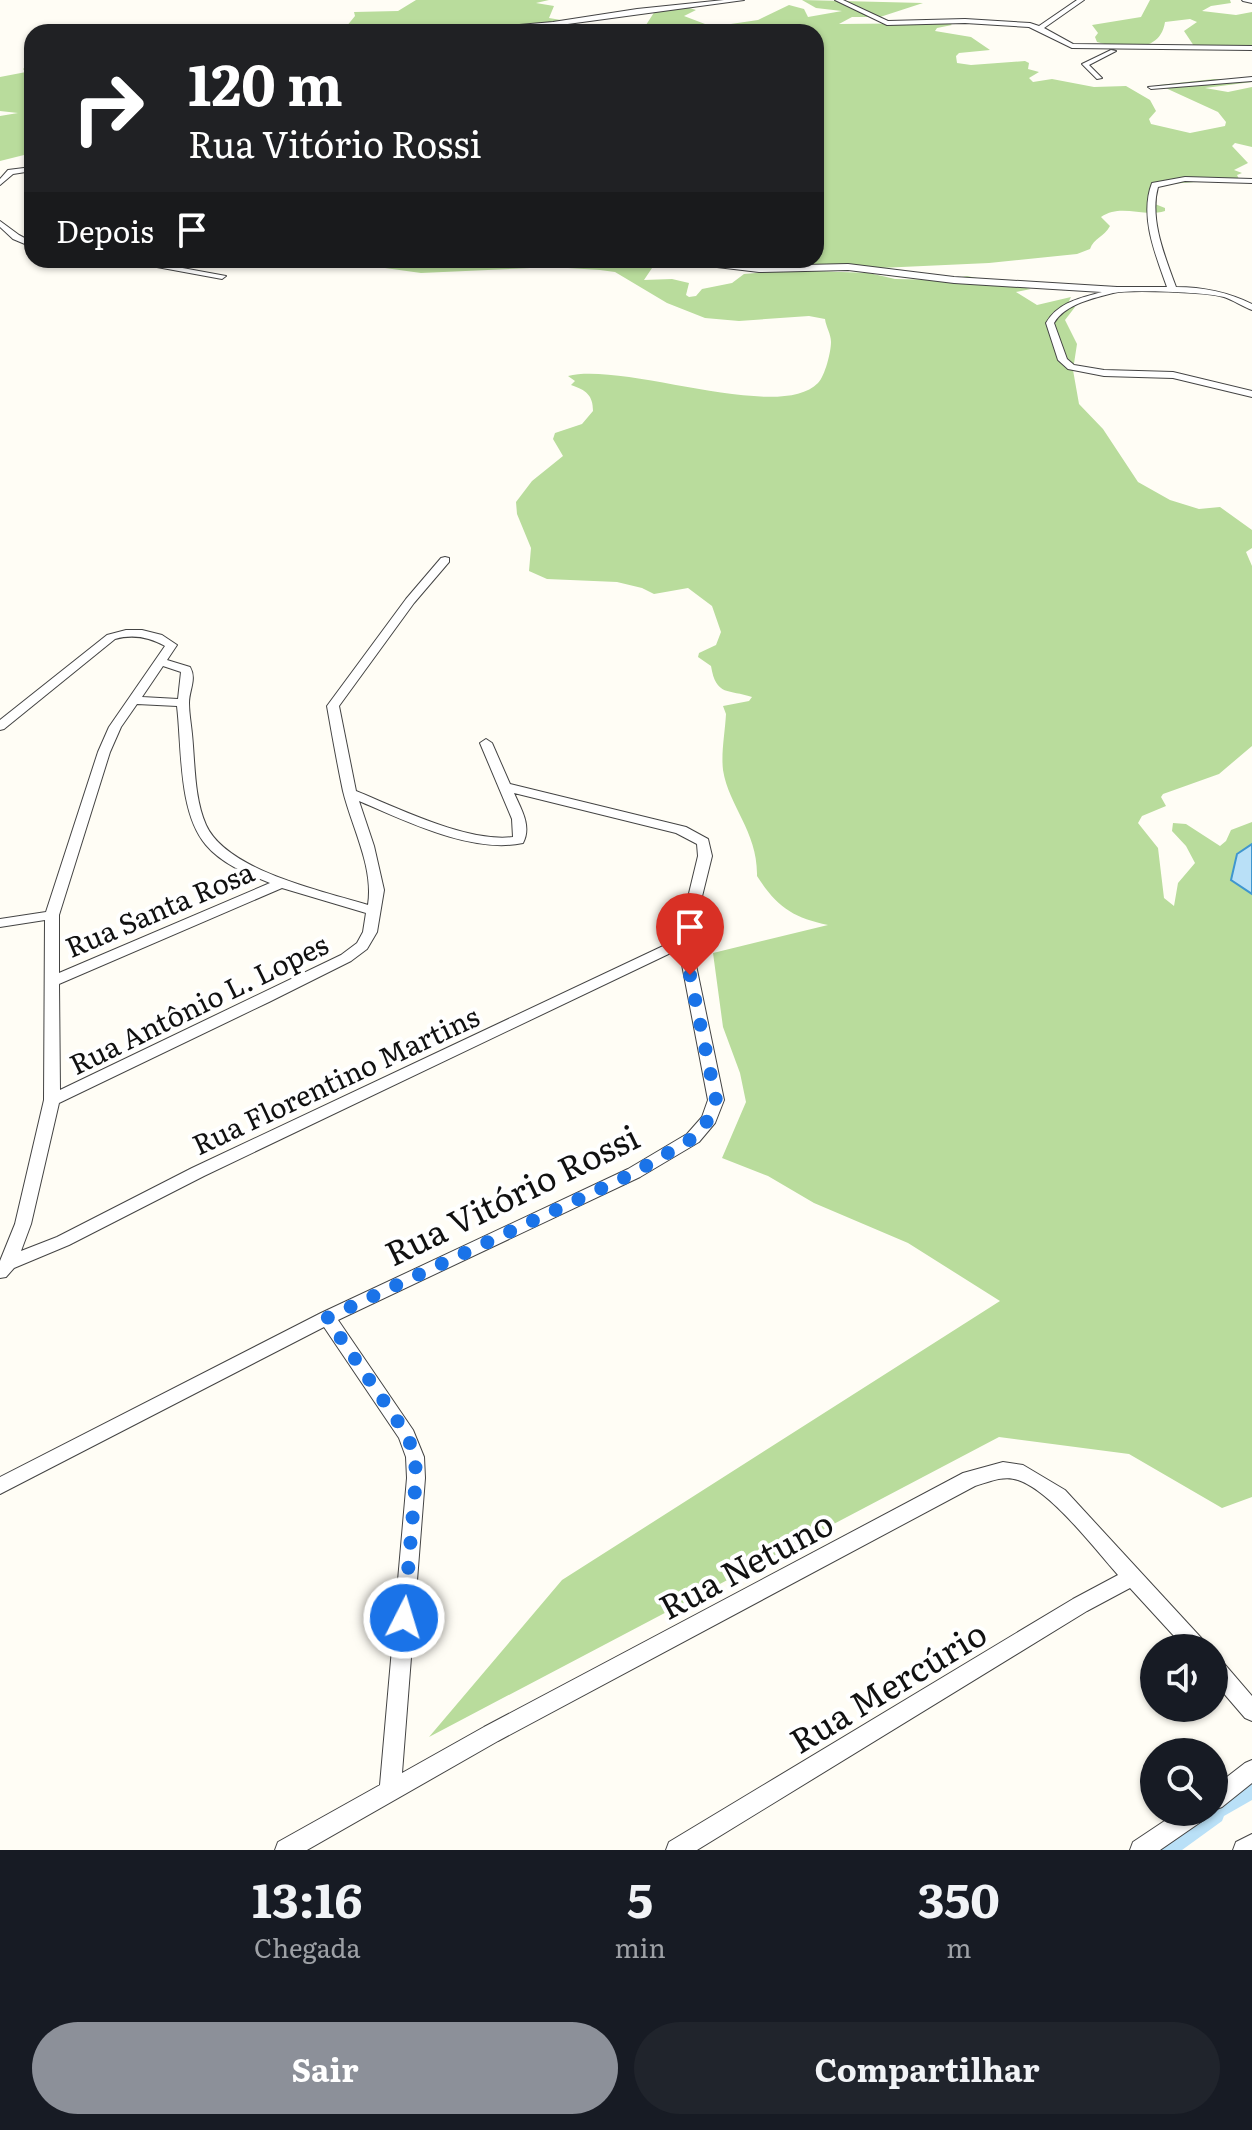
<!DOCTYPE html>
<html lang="pt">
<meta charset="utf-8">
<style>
body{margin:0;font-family:Literata,serif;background:#20242c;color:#f1f3f6;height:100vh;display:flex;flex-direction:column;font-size:30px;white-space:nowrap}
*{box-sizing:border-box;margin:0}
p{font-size:26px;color:#9ea1a6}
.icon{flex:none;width:44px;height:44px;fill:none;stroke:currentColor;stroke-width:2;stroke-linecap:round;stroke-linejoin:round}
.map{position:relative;height:1850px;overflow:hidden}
.panel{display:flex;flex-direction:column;background:#171b24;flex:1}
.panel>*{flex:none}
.banner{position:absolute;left:24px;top:24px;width:800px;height:244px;border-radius:24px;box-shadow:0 2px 6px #0004;background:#202124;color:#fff;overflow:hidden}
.tools{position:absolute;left:1140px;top:1634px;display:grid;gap:16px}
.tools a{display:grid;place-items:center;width:88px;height:88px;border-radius:50%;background:#171b24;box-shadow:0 2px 6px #0004;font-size:40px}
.pin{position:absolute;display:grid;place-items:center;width:68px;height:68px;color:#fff;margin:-82px -34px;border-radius:50% 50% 50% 0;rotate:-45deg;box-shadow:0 0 8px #0007}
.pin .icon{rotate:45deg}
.me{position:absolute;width:88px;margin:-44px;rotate:5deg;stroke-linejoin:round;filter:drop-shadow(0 0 6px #0008)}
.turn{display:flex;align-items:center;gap:28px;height:168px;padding:0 32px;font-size:36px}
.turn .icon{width:104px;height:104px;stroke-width:2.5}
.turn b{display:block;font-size:56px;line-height:68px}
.then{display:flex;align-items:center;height:76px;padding:0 32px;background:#0003;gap:16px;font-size:30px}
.eta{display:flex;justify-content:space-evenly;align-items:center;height:136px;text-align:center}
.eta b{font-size:48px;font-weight:700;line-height:56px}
.cta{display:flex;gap:16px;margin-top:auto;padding:16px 32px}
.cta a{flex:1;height:92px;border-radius:48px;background:#8c9099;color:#fff;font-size:32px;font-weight:700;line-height:92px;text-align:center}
.cta a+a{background:#20242c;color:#f1f3f6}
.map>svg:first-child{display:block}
.forest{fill:#b9dc9c}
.water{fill:#b9e0f7;stroke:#3f96cf;stroke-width:2}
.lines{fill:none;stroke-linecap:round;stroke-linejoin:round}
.canal{fill:#b9e0f7;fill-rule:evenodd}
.minor-casing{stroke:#444;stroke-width:2}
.minor{fill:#fff;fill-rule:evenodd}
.route{stroke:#1a73e8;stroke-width:14;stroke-dasharray:0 25.2}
.labels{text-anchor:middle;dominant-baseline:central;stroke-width:8;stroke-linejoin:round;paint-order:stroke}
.street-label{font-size:28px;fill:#111;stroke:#fff}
.near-street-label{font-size:34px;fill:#111;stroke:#fff}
</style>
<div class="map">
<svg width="1252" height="1850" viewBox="0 0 1252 1850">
<rect width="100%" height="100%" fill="#fffdf5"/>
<!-- forest -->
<path class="forest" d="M416,0H549L536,3L554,6L549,18L561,20L524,32H334L346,27L355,16L354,12L398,11Z
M802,0L923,3L880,17H852L839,24L949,23L952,25L937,28L935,31L971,37L990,50L959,53L956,56L957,63L971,65L1025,61L1029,63L1028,69L1039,72L1029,78L1033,82L1052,79L1094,87L1126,86L1150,100L1156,111L1149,119L1151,124L1190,133L1225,126L1226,122L1218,112L1159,85L1214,79L1252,80V82L1205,88L1228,92L1252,87V147L1235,143L1232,146L1248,163L1234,170L1242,173L1237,175L1239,179L1154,185L1149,190L1155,204L1165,208V211C1142,218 1122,203 1101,217L1110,226C1104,237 1094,238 1090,249L1077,254L989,263L814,271L869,273L895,279L945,280L967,276L1031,289L1016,292L1037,305L1071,297L1069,301L1075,307L1065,320L1077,344L1073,370L1079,404L1103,429L1138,482L1170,500L1199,509L1220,507L1252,530V548L1246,552L1252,566V746L1219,774L1163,794L1161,797L1166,806L1142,816L1138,823L1158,848L1164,898L1174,906L1178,883L1195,863L1186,846L1172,831L1173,823L1186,824L1220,846L1226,841L1231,830L1252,822V1497L1222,1508L1129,1454L999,1437L429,1737L562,1580L1000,1301L908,1243L814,1203L768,1176L722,1158L746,1102L740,1073L723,1027L713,953L828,925C793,918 776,906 757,876C758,832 729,807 723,770C721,753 725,732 726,714L723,706L749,701L752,697C729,689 716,697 711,666L698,657L699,653L716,645L721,632L712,606L688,588L654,594L642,588L617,582L547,579L529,571L531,548L517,514L516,502L532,481L563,456L553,439L555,433L582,424L593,411C593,395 586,390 571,385L575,381L568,376C626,362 779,423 818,383C825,376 831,352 831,342C831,334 826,327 825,319L809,316L739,321L705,318L667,303L615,272L600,270L552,267L421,273L349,263L316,267L274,260H644L654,265L644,280L672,279L689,283L686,295L689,297L696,296L702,289L732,283L744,274L776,271L741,264L736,260H816V32H597L609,27L646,25L655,11L686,7L696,10L684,16L705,24L724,25L758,20L789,5L804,9L808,17L842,11L816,8Z
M1150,0H1230L1231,3L1211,6L1202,11L1236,15L1252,12V48L1194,46L1184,31L1197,22L1190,19L1165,22C1160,55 1121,49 1097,42L1095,37L1098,33L1092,25L1141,17Z
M32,61V153L0,161V116L18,113L0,111V77L26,72L23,69Z"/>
<!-- water -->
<path class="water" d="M1252,844V894L1231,880L1237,854Z"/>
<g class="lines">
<!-- canal -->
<path class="canal" d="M1252,1771V1800L1224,1816L1222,1821L1182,1850H1144L1148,1840L1189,1812H1214L1215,1794Z"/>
<!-- minor casing -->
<g class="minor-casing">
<path id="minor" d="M724,0H744L553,26L440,32L553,22L637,9Z
M835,0H843L888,21L965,19L1030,23L1039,26L1077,0H1084L1044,28L1073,44L1252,46V50L1072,48L1029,27L965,23L887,25Z
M1242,0H1252V3L1243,1Z
M1111,50L1116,51L1089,65L1102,78L1097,79L1082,64Z
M1252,77V81L1151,89L1148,87Z
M32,167V171L13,174L0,185V179L8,170Z
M1185,177L1252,179V183L1185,181L1158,187C1149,219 1165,257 1176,287C1204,287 1227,292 1252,304V310C1242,306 1233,300 1224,297C1206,292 1130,289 1113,293C1094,298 1065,304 1054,323L1067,359L1074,365L1104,370L1173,372L1252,391V397L1173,378L1104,376L1068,369L1058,360L1046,323C1058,302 1081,298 1102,292L954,283L848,270L759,272L675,262L671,260H698L759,266L848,264L954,277L1117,287H1167C1156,256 1139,216 1152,183Z
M0,221L19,235L32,242V247L13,239L0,227Z
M119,260H139L226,276L222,279Z
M445,557L449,558V562L414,603L339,706L356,791C398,808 468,843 513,837L512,819L480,743L486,739L492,743L510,784L686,827L708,839L712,856L691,941L724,1100L715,1123L699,1142L640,1177L338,1320L413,1430L424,1457L425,1478L402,1773L484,1727L963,1473L1003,1462L1023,1465L1065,1490L1205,1642L1208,1648H1185L1130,1588L1087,1611L697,1850H666L669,1842L1073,1599L1118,1575C1094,1548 1051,1491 1018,1480C1003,1475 989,1482 975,1486L498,1741L307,1850H275L278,1842L380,1785L407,1478L406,1457L399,1438L324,1327L0,1494V1477L321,1313L628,1169L687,1134L702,1117L708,1100L679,949L204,1176L69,1245L14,1268L6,1277L0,1278V1261L15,1224L44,1100L45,920L0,927V919L46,912L98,752L109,727L165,646C149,637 133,634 115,639L4,729L0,730V720L107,635L126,630H142L162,635L177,645L167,660L190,667C197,679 189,690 189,703C189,713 191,724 192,734C195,763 194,798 206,825C227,871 323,891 368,905C374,867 352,828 343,791C337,763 332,734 327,706L406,599L441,558ZM163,666L181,672L178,699L142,697ZM137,704L177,706C182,747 178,812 206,845C222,864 247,874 270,883L59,973V915L110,752L121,727ZM514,793L676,833L697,844L698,856L678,939L192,1168L57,1237L21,1251L31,1224L59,1103L269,1002L351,961L367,949L377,932L384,890L374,846L359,801C406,821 472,854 523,843C532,826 521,809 514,793ZM282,888L366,913L363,932L357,943L341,955L60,1090L59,984Z
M1214,1658L1221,1660L1252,1696V1721L1245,1718L1214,1682Z
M1252,1760V1783L1222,1807L1214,1810V1787L1245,1763Z
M1178,1812H1208L1205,1819L1160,1850H1130L1133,1842Z
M1252,1834V1850H1233L1236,1842Z"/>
</g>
<!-- minor -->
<use href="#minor" class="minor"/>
</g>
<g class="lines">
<!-- route -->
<path class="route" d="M404,1618L416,1478L415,1457L407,1435L327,1318L634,1173L693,1138L709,1119L716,1100L690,975"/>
</g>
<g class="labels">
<!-- street labels -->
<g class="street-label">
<text transform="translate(159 908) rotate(-23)">Rua Santa Rosa</text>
<text transform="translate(198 1003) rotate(-26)">Rua Antônio L. Lopes</text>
<text transform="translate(335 1079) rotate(-25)">Rua Florentino Martins</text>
</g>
<!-- near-street labels -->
<g class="near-street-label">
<text transform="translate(511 1193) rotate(-26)">Rua Vitório Rossi</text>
<text transform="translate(745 1563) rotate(-28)">Rua Netuno</text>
<text transform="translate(887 1685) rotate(-31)">Rua Mercúrio</text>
</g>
</g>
</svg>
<div class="tools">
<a><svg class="icon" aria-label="sound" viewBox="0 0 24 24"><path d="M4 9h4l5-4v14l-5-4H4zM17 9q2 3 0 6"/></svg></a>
<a><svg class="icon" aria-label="search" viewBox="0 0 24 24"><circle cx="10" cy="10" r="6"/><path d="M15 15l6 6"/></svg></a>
</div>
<div class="pin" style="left:690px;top:975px;background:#d93025"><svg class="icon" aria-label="arrive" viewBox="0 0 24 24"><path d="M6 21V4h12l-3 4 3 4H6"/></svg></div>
<svg class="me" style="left:404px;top:1618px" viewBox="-20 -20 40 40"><circle r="17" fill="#1a73e8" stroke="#fff" stroke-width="3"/><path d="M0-11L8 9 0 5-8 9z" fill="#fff"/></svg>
<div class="banner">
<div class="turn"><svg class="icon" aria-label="right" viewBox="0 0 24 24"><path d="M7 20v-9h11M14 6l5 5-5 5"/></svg><div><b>120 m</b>Rua Vitório Rossi</div></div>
<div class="then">Depois<svg class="icon" aria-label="arrive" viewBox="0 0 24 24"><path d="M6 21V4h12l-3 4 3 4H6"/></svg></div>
</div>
</div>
<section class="panel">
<div class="eta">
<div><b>13:16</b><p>Chegada</p></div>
<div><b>5</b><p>min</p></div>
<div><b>350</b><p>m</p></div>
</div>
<div class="cta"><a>Sair</a><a>Compartilhar</a></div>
</section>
